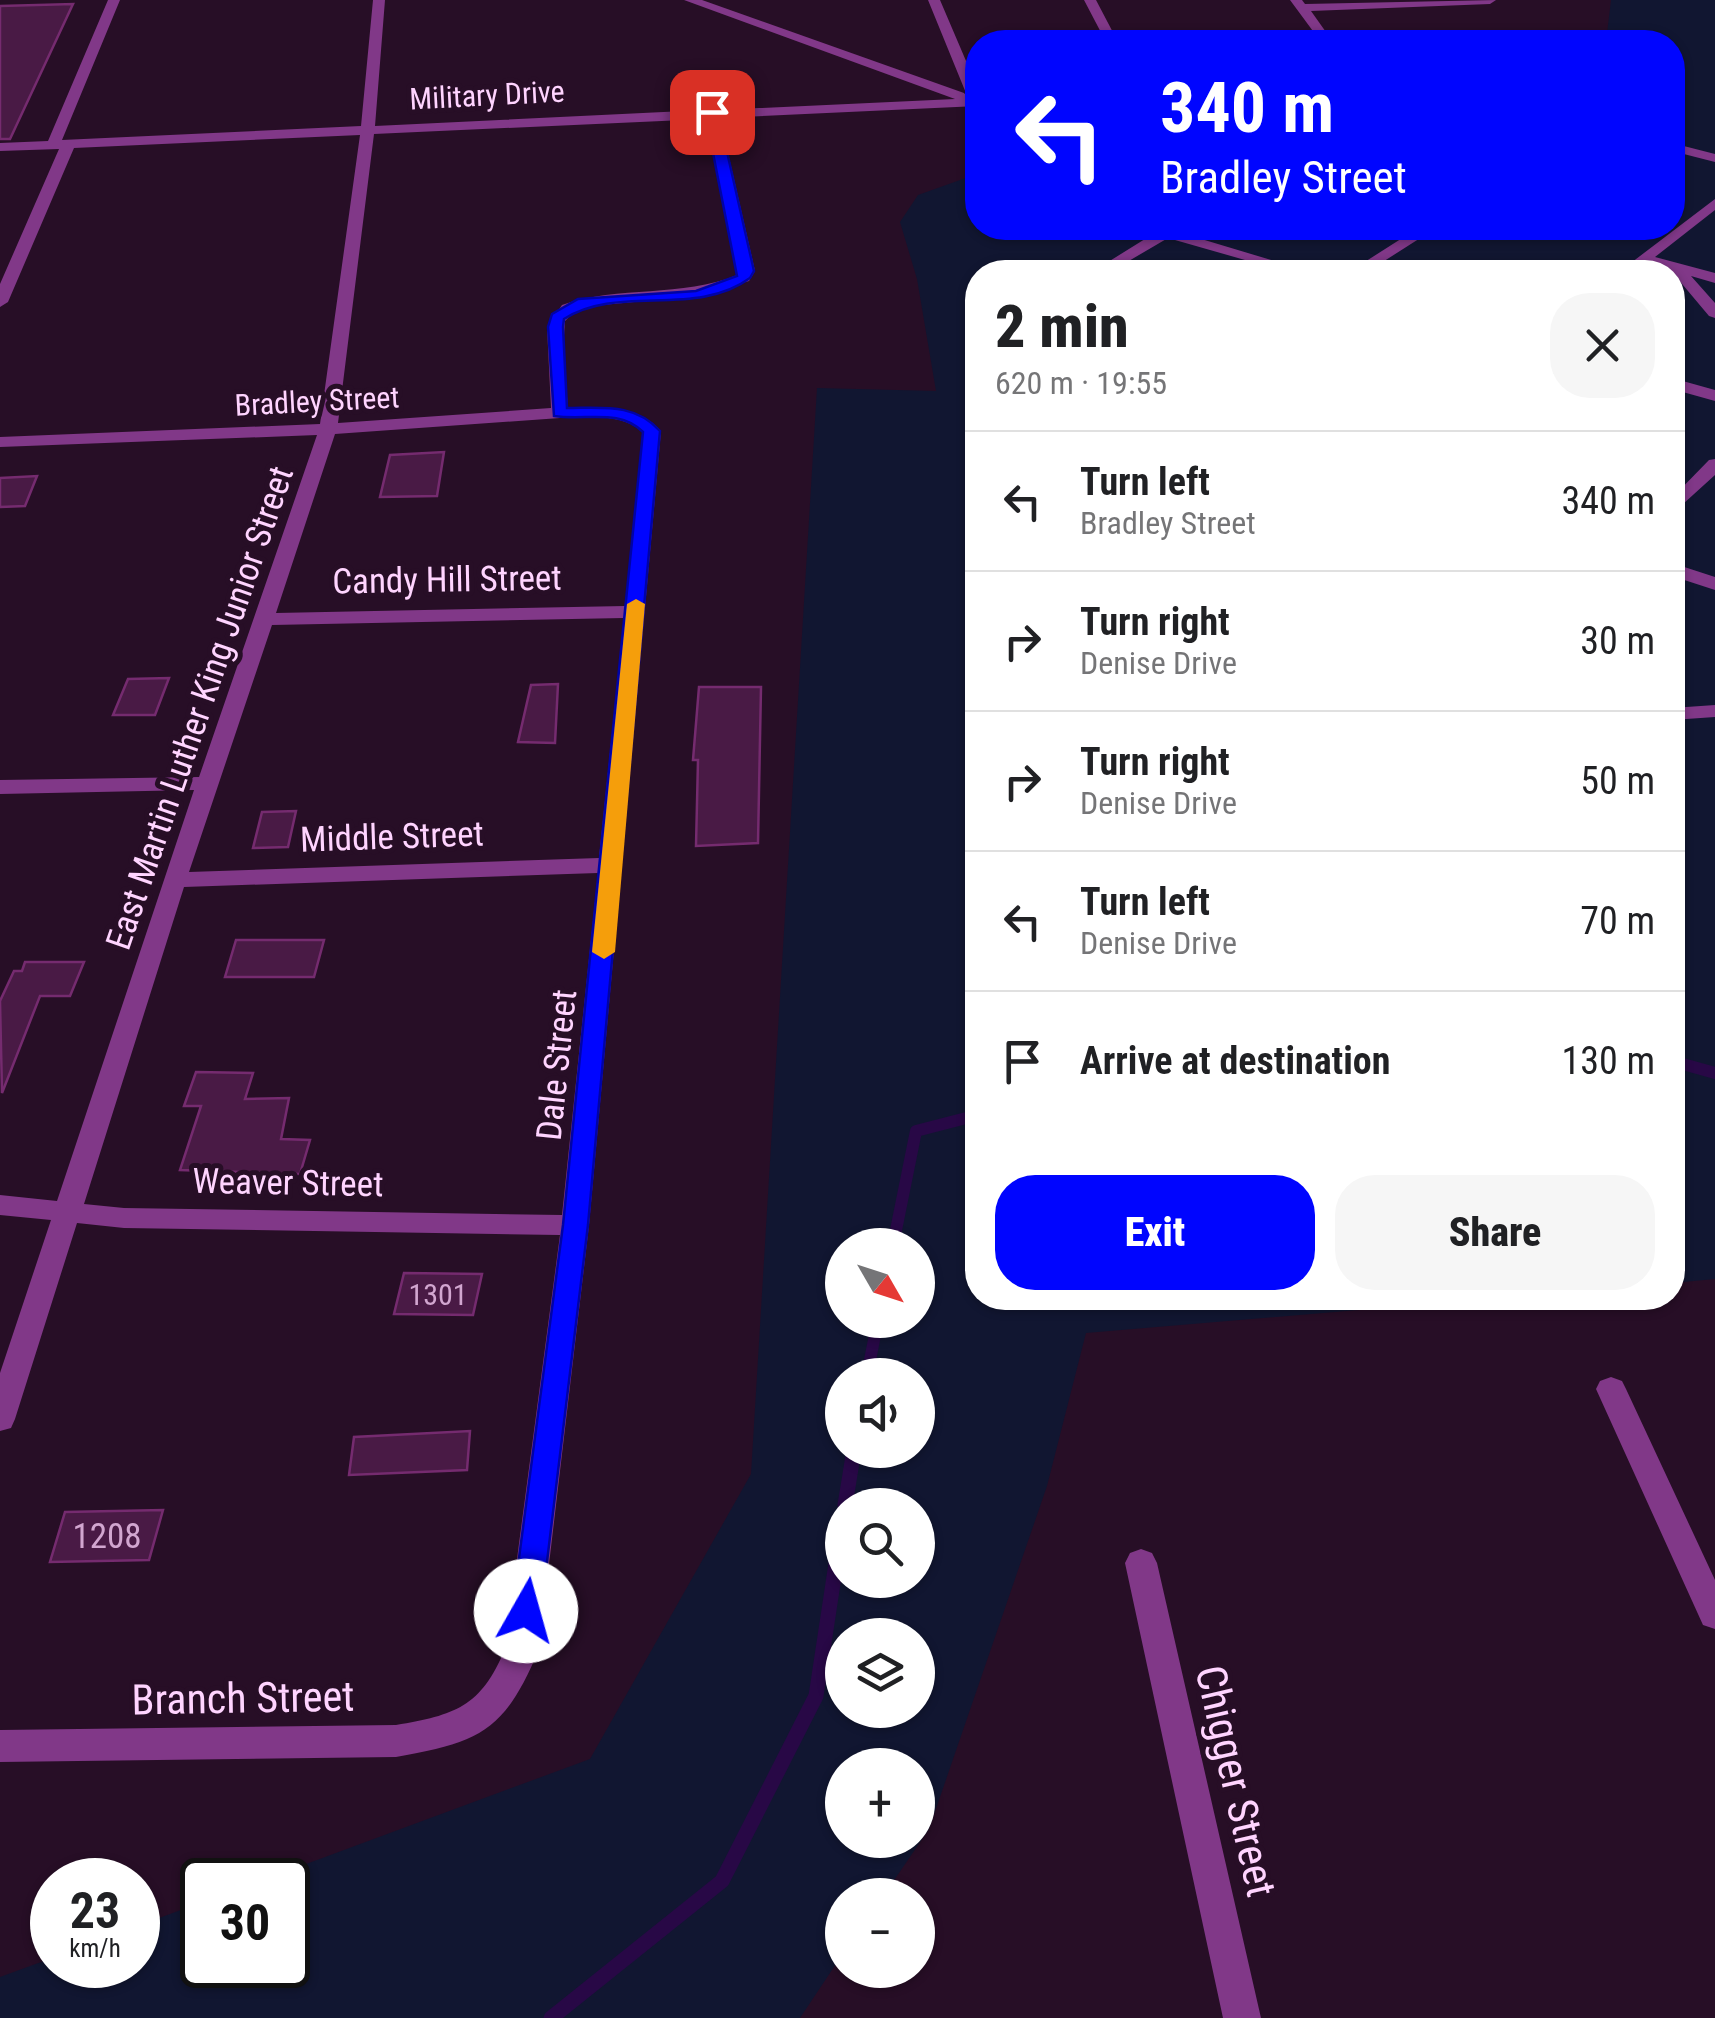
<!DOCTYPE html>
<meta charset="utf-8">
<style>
body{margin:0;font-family:"Roboto Condensed",sans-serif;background:#f6f6f6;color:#202124;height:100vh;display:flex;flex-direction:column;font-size:38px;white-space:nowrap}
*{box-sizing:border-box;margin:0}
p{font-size:32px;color:#757577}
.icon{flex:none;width:55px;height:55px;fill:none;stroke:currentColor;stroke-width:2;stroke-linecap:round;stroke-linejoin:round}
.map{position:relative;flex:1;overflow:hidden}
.sheet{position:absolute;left:965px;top:260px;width:720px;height:1050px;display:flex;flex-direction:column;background:#fff;border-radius:40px;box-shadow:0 2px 8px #0004}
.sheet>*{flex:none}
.top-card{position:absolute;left:965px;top:30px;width:720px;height:210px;border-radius:40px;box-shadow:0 2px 8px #0004;background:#0005ff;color:#fff;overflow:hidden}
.needle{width:65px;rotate:129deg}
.buttons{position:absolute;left:825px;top:1228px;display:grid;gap:20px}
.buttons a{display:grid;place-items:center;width:110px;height:110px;border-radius:50%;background:#fff;box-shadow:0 2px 8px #0004;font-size:50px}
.speed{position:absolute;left:30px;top:1858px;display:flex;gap:20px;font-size:50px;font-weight:700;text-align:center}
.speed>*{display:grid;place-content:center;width:130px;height:130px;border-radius:50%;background:#fff;box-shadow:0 2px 8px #0004;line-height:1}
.speed small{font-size:25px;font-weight:400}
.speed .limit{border:5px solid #111;border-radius:15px;background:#fff;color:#111}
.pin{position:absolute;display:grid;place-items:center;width:85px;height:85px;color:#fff;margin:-42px;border-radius:20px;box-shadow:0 5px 15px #0006}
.me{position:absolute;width:110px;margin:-55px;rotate:7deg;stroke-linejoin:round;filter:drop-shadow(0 0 8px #0008)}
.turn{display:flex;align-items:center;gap:35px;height:210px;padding:0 30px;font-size:45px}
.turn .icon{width:130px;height:130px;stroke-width:2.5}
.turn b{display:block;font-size:70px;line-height:85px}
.round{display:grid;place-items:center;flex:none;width:105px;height:105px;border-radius:40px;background:#f6f6f6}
.head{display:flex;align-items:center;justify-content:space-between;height:170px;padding:0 30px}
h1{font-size:60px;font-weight:800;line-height:75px}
.button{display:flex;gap:20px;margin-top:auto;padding:20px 30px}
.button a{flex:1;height:115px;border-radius:40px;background:#0005ff;color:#fff;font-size:40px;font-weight:800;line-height:115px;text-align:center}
.button a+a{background:#f6f6f6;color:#202124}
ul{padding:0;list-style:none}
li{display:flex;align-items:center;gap:30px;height:140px;padding:0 30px;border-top:2px solid #e0e0e0}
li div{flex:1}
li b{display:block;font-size:38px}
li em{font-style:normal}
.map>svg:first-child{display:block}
.green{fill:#111631;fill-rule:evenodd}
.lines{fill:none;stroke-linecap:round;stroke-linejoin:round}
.stream-far1{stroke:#280846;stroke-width:12}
.stream{stroke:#280846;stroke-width:15}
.building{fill:#491a45;stroke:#752b6f;stroke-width:2.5}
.minor{fill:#813888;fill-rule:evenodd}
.route{fill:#0005ff;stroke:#0003a6;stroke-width:2.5}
.slow{fill:#f59e0b}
.labels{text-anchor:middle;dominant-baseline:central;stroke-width:10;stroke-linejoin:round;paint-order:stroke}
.far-street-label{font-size:30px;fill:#ffd4ff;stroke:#270e26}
.number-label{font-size:30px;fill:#d2a6d0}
.street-label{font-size:35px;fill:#ffd4ff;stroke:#270e26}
.near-number-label{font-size:35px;fill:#d2a6d0}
.near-street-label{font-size:42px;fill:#ffd4ff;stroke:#270e26}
</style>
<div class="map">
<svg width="1715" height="2018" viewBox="0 0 1715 2018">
<rect width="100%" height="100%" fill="#270e26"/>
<!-- green -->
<path class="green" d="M1611,0H1715V1279L1673,1283L1672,272H978V1298H1500L1086,1333L1047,1486L929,1829L884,1895H842V1955L800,2018H0V1977L52,1958V1965H138V1926L202,1902V1965H288V1880H263L590,1759L751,1474L817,388L936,391L917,279L900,222L918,195L977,174L978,228H1672V42H1606ZM842,1245H918V1320H842ZM842,1375H918V1450H842ZM842,1505H918V1580H842ZM842,1635H918V1710H842ZM842,1765H918V1840H842Z"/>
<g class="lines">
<!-- stream-far1 -->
<path class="stream-far1" d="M1672,1061L1715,1073
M893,1245L916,1131L978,1115
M867,1375L878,1320"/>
<!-- stream -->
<path class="stream" d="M845,1505L854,1450
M551,2018L722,1881L816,1696L842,1524"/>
</g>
<!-- building -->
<path class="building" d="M73,4L10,139H0V6Z
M444,452L437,496L380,497L390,455Z
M37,476L25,506L0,507V478Z
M169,678L155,715H113L128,679Z
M558,684L555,743L518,742L531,685Z
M699,687H761L758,843L696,846L698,760H693Z
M296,811L288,847L253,848L262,812Z
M236,940H324L314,977H225Z
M25,962H84L70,996H40L2,1093L0,1001L14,971H22Z
M196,1072L253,1073L245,1099L289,1098L281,1139L310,1140L300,1174L180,1170L201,1106H184Z
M404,1273L482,1274L473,1315L394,1314Z
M470,1431L467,1470L349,1475L354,1437Z
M163,1510L149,1560L50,1562L65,1512Z"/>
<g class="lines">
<!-- minor -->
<path class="minor" d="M108,0H120L62,140L361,126L373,0H385L375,126L705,110L711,107L717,110L955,99L684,0H702L964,93L968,98L928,0H940L978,89V106L720,118L755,271L749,281L699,296L591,306L574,312L565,321L563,350L568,408C603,408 636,403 661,431L589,1225L539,1649C505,1731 481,1742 396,1757L0,1762V1730L396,1725C455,1715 481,1707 505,1649L560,1235L124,1228L77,1223L15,1419L11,1428L0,1431V1373L51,1220L0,1215V1195L57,1201L194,790L0,794V780L199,777L317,435L0,447V437L320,424L360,135L74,148L8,302L0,307V284L59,149L0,151V143L48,141ZM706,119L737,275C682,298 619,285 562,305L547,327L551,408L338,423L374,134ZM560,418C589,418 620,412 643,432L625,606L276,613L335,434ZM624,618L599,858L189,872L272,625ZM598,873L562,1215L124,1208L84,1204L184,887Z
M1084,0H1096L1118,42H1106Z
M1290,0H1302L1305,4L1496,0L1490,4L1311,11L1333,42H1321Z
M1672,143L1715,154V162L1672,151Z
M1715,199V210L1655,257L1715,273V283L1691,276L1715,303V318L1709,316L1672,272L1646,264L1636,272H1619Z
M1141,228H1181L1178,232L1311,272H1287L1168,238L1110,272H1092L1153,234Z
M1418,228H1436L1367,272H1349Z
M1672,378L1715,390V401L1672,389Z
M1715,459V475L1672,514V498L1709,460Z
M1672,563L1715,577V590L1672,576Z
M1715,705V717L1672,720V708Z
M1611,1377L1622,1381L1626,1389L1715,1580V1629L1703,1625L1596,1389L1600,1381Z
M1141,1549L1152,1553L1157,1563L1261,2018H1223L1125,1563L1130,1553Z"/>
</g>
<!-- route -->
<path class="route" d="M712,108L718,112L754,271L750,278C696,318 618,284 564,319L563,327L567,408C603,408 635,403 660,431L588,1225L541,1611L537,1620L526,1624L516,1620L512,1611L563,1225L643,432C619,408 586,421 554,416L548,327L552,314L578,299L696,291L737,276L705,112Z"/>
<!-- slow -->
<path class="slow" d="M636,599L645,604L615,952L604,959L592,952L627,604Z"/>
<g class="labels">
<!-- far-street labels -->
<g class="far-street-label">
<text transform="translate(487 95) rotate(-3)">Military Drive</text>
<text transform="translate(317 401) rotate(-3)">Bradley Street</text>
</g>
<!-- number labels -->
<g class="number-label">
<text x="438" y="1294">1301</text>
</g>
<!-- street labels -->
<g class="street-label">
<text transform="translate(447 580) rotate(-1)">Candy Hill Street</text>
<text transform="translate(200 708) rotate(-71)">East Martin Luther King Junior Street</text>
<text transform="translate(392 837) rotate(-2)">Middle Street</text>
<text transform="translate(557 1065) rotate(-84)">Dale Street</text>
<text transform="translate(288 1183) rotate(1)">Weaver Street</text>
</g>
<!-- near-number labels -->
<g class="near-number-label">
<text x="107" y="1536">1208</text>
</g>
<!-- near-street labels -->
<g class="near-street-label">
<text transform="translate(243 1698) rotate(-1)">Branch Street</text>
<text transform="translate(1236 1781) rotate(77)">Chigger Street</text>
</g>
</g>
</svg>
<div class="buttons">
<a><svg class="needle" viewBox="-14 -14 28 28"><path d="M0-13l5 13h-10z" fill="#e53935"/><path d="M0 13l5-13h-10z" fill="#757577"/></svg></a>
<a><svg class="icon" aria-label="sound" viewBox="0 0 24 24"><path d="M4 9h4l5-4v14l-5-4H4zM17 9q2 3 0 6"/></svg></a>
<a><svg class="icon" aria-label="search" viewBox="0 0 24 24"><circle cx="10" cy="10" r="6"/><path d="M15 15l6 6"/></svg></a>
<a><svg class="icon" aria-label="layers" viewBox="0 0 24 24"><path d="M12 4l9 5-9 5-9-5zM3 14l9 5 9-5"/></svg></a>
<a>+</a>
<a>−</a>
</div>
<div class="speed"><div>23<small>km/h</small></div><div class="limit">30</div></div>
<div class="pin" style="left:712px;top:112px;background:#d93025"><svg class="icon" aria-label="arrive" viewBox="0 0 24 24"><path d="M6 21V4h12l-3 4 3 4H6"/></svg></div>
<svg class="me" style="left:526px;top:1611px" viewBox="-20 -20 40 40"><circle r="19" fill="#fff"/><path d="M0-13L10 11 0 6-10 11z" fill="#0005ff"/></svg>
<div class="top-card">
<div class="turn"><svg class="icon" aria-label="left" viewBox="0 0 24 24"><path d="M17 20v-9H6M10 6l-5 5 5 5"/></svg><div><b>340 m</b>Bradley Street</div></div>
</div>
<section class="sheet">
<div class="head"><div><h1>2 min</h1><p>620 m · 19:55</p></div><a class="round"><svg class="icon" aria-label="close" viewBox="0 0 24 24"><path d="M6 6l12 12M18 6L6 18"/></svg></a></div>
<ul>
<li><svg class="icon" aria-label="left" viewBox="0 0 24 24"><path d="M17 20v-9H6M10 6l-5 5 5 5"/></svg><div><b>Turn left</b><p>Bradley Street</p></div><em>340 m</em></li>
<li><svg class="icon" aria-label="right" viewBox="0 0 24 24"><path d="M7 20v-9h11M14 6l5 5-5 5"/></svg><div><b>Turn right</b><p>Denise Drive</p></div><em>30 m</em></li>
<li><svg class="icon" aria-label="right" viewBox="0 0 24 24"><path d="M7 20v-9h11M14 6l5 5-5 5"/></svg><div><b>Turn right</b><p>Denise Drive</p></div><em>50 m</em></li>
<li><svg class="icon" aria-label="left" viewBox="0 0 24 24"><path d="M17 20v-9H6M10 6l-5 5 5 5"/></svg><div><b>Turn left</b><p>Denise Drive</p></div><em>70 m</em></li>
<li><svg class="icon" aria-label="arrive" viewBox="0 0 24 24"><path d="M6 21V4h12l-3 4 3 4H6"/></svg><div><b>Arrive at destination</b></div><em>130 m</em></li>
</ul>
<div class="button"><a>Exit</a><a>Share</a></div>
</section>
</div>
